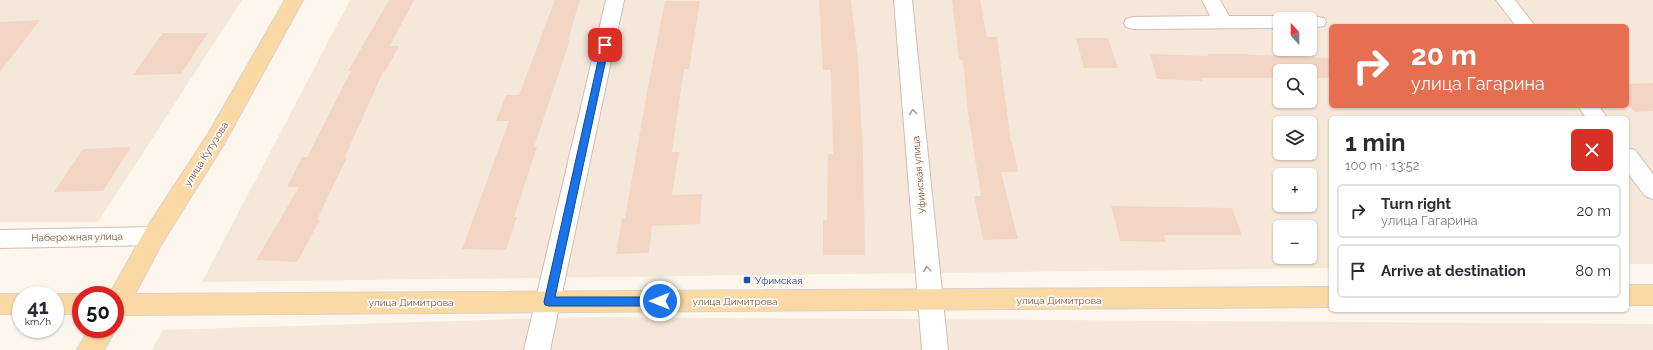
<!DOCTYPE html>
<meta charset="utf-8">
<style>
body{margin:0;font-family:Raleway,sans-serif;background:#f2f2f3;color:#2b2b33;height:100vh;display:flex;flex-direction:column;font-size:15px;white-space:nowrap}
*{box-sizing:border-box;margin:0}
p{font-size:13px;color:#7c7c81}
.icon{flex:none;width:22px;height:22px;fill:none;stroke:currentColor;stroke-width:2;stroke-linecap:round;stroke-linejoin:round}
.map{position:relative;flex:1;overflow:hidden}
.details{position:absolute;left:1329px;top:116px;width:300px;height:196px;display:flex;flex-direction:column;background:#fff;border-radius:6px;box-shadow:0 1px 3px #0004}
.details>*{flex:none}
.banner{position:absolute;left:1329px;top:24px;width:300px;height:84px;border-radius:6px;box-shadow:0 1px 3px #0004;background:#e76f51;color:#fff;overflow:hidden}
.needle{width:26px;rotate:339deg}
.fabs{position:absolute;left:1273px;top:12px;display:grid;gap:8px}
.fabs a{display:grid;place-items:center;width:44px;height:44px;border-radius:6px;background:#fff;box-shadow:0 1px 3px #0004;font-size:20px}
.speed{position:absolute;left:12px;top:286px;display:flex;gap:8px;font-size:20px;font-weight:700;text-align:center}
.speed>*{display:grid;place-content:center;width:52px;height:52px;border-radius:50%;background:#fff;box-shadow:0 1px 3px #0004;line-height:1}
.speed small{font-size:10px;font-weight:400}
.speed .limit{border:6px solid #d22;background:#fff;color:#111}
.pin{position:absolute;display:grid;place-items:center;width:34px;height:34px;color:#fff;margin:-17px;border-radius:8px;box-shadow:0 2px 6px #0006}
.me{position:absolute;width:44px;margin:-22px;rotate:270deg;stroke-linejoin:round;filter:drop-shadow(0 0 3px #0008)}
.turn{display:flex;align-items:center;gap:14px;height:84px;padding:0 16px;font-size:18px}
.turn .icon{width:52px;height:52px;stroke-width:2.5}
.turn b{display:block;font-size:28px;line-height:34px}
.round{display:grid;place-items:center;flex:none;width:42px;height:42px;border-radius:6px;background:#f2f2f3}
.headline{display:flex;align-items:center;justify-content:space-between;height:68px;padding:0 16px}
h1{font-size:24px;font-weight:700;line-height:30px}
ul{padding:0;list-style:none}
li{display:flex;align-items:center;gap:12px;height:54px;margin:0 8px 6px;padding:0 8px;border:2px solid #e1e1e2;border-radius:6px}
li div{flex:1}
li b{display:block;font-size:15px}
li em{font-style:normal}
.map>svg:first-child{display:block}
.residential{fill:#f5e8da;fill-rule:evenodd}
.building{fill:#f3d5c3}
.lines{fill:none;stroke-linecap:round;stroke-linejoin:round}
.minor-casing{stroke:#d1beb0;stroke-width:2}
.major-casing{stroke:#dad1cd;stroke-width:2}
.minor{fill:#fff;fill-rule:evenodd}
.major{fill:#fbd9a5;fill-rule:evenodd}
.oneway{stroke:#af9d94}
.route{fill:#1a73e8;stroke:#114b97}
.transit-dot{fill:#1a4fb4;stroke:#fffaf3;stroke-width:1.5}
.labels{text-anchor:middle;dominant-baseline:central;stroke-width:3.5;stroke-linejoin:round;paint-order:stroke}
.street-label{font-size:10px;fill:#7a5c4d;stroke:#fffaf3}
.transit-label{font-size:10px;fill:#164399;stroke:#fffaf3;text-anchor:start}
</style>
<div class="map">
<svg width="1653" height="350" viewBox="0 0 1653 350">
<rect width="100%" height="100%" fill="#fdf6ec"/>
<!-- residential -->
<path class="residential" d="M0,0H242L98,222H0Z
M350,0H1653V264H1627V118H1331V268L202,282ZM1280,19H1310V49H1280ZM1331,26H1627V106H1331ZM1280,71H1310V101H1280ZM1280,123H1310V153H1280ZM1280,175H1310V205H1280ZM1280,227H1310V257H1280Z
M580,317L1653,324V350H152L163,330Z"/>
<!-- building -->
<path class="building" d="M389,0H414L390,46H399L385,72H383L345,157H347L317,220H320L297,262L256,260L299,187H287L302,157H307L351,71H348Z
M555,0H580L568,40H570L534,147H537L514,217H517L506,250L462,249L509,121H496L506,95H519Z
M819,0H851L858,60L863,154L865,255H823V220H827L828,154H833L831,70H823Z
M952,0H980L987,37H997L1011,142H1012L1018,172H1001L1018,239L983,240L974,196H981L968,113L963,60L959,59Z
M665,1H700L689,69H684L672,152H679L672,195L702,194L700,224L652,226L649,253L616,254L622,218H625L647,92Z
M40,20L0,72V22Z
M163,33H208L181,74L133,75Z
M1076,38H1108L1118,68H1084Z
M1150,54L1208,56L1207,54H1248L1249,55L1331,58V78H1310V71H1280V78H1201L1202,81L1157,79Z
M1653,83V111L1634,112L1627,104V84Z
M131,147L103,191L54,192L83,149Z
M1111,206L1232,208L1242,235H1164L1166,242L1120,241Z"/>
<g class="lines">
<!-- minor casing -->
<g class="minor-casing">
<path id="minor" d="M606,0H624L550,350H524Z
M894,0H912L948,350H922Z
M1202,0H1220L1229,16H1280L1287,19H1280V28L1133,29L1126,27L1124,23L1126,19L1133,17L1210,16Z
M1496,0H1515L1535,26H1516Z
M1310,16L1324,18L1326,22L1324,26L1310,28V19H1303Z
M1578,106H1599L1607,118H1586Z
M1627,148L1635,150L1653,174V199L1645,196L1627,172Z
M154,227L162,229L166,236L162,243L154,245L0,248V230Z"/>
</g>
<!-- major casing -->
<g class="major-casing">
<path id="major" d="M285,0H303L224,144L162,243L135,294L1331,287V307L124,315L115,319V295H109L146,229L208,134Z
M1627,285H1653V305H1627Z
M0,294H21L25,295H21V314H0Z
M55,294H81L85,295H81V314H55V295H51Z
M115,328L116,329L104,350H77L89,329H115Z"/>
</g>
<!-- minor -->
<use href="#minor" class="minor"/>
<!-- major -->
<use href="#major" class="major"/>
</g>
<!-- one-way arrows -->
<defs><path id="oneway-chevron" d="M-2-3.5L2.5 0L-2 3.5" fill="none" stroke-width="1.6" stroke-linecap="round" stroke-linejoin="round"/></defs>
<g class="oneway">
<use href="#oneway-chevron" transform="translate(913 112) rotate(-95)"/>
<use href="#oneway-chevron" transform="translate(927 269) rotate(-95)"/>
</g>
<!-- route -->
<path class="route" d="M602,43H605L609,45L555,297H660L664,298L665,301L664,304L660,306H549L545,305L544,302Z"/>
<!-- markers -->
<rect class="transit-dot" x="743" y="276" width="8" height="8" rx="2"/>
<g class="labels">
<!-- street labels -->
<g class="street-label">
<text transform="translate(206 154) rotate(-58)">улица Кутузова</text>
<text transform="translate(919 175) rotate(-95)">Уфимская улица</text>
<text transform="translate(77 237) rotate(-1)">Набережная улица</text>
<text x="1059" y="300">улица Димитрова</text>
<text x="735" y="301">улица Димитрова</text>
<text x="411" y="302">улица Димитрова</text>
</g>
<!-- transit labels -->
<g class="transit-label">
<text x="755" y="280">Уфимская</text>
</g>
</g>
</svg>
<div class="fabs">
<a><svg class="needle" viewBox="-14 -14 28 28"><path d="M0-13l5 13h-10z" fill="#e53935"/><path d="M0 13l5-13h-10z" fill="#7c7c81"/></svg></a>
<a><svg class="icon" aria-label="search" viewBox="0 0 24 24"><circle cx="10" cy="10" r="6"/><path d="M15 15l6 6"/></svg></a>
<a><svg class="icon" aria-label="layers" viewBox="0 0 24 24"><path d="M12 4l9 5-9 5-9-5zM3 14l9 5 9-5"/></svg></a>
<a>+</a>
<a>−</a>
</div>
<div class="speed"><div>41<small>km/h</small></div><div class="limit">50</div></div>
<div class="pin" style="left:605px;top:45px;background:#d93025"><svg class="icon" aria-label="arrive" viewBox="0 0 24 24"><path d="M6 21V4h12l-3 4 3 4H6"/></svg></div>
<svg class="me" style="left:660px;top:301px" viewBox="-20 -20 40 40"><circle r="17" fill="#1a73e8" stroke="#fff" stroke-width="3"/><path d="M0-11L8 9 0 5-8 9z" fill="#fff"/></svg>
<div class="banner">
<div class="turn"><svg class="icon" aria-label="right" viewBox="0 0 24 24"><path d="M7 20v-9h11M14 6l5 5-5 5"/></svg><div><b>20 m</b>улица Гагарина</div></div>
</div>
<section class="details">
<div class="headline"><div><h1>1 min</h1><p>100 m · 13:52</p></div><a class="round" style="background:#d93025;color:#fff"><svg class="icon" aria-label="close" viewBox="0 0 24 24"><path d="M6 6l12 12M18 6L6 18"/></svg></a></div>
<ul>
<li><svg class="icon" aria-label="right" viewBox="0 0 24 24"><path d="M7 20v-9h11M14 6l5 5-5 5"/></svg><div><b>Turn right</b><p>улица Гагарина</p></div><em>20 m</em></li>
<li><svg class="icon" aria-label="arrive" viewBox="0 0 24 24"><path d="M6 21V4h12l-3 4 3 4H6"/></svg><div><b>Arrive at destination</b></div><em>80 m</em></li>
</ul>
</section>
</div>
